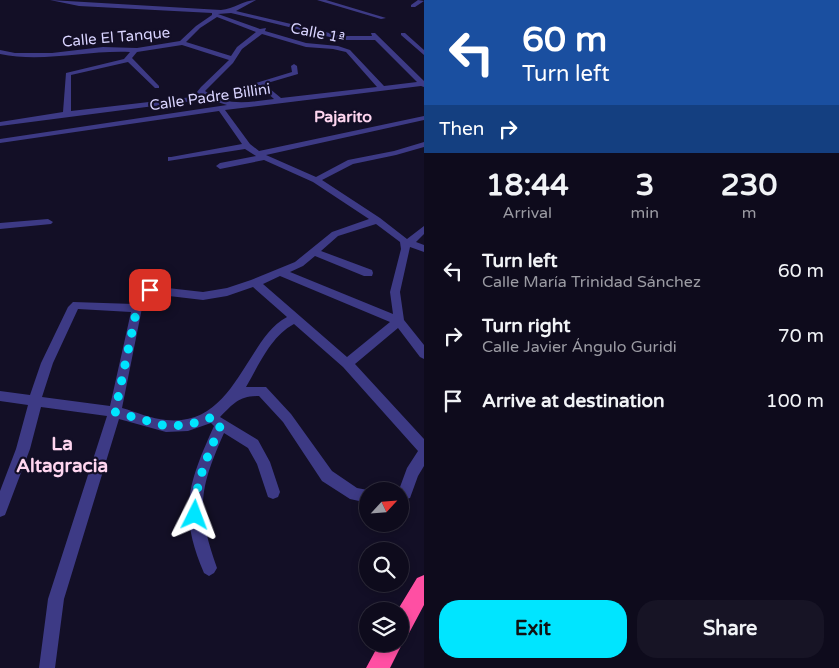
<!DOCTYPE html>
<meta charset="utf-8">
<style>
body{margin:0;font-family:"Varela Round",sans-serif;background:#171425;color:#f1f3f6;height:100vh;display:flex;flex-direction:column;font-size:19px;white-space:nowrap}
*{box-sizing:border-box;margin:0}
p{font-size:16px;color:#9b9ba3}
.icon{flex:none;width:28px;height:28px;fill:none;stroke:currentColor;stroke-width:2;stroke-linecap:round;stroke-linejoin:round}
.map{position:relative;flex:1;overflow:hidden}
.panel{display:flex;flex-direction:column;background:#0e0b1c;width:415px}
.panel>*{flex:none}
.hud{background:#1a4fa0;color:#fff;overflow:hidden}
.needle{width:32px;rotate:64deg}
.fabs{position:absolute;left:359px;top:482px;display:grid;gap:10px}
.fabs a{display:grid;place-items:center;width:50px;height:50px;border-radius:50%;background:#0e0b1c;box-shadow:0 2px 8px #0003,0 0 0 1px #2e2b3b;font-size:25px}
.pin{position:absolute;display:grid;place-items:center;width:42px;height:42px;color:#fff;margin:-21px;border-radius:10px;box-shadow:0 2px 8px #0006}
.me{position:absolute;width:55px;margin:-28px;rotate:3deg;stroke-linejoin:round;filter:drop-shadow(0 0 4px #0008)}
.turn{display:flex;align-items:center;gap:18px;height:105px;padding:0 15px;font-size:22px}
.turn .icon{width:65px;height:65px;stroke-width:2.5}
.turn b{display:block;font-size:35px;line-height:42px}
.then{display:flex;align-items:center;height:48px;padding:0 15px;background:#0003;gap:10px;font-size:19px}
.eta{display:flex;justify-content:space-evenly;align-items:center;height:85px;text-align:center}
.eta b{font-size:30px;font-weight:700;line-height:35px}
.cta{display:flex;gap:10px;margin-top:auto;padding:10px 15px}
.cta a{flex:1;height:58px;border-radius:20px;background:#00e5ff;color:#111;font-size:20px;font-weight:700;line-height:58px;text-align:center}
.cta a+a{background:#171425;color:#f1f3f6}
ul{padding:0;list-style:none}
li{display:flex;align-items:center;gap:15px;height:65px;padding:0 15px}
li div{flex:1}
li b{display:block;font-size:19px}
li em{font-style:normal}
main{display:flex;flex:1;min-height:0}
.map>svg:first-child{display:block}
.lines{fill:none;stroke-linecap:round;stroke-linejoin:round}
.minor{fill:#3d3a85;fill-rule:evenodd}
.motorway{fill:#ff4fa3;fill-rule:evenodd}
.route{stroke:#00e5ff;stroke-width:9;stroke-dasharray:0 16.2}
.labels{text-anchor:middle;dominant-baseline:central;stroke-width:4.5;stroke-linejoin:round;paint-order:stroke}
.far-street-label{font-size:15px;fill:#d9d4ff;stroke:#130f26}
.far-neighbourhood-label{font-size:16px;font-weight:bold;fill:#ffd6f0;stroke:#130f26}
.neighbourhood-label{font-size:19px;font-weight:bold;fill:#ffd6f0;stroke:#130f26}
</style>
<main>
<div class="map">
<svg width="424" height="668" viewBox="0 0 424 668">
<rect width="100%" height="100%" fill="#130f26"/>
<g class="lines">
<!-- minor -->
<path class="minor" d="M50,0L221,10C234,9 243,0 256,0L236,11L342,36H372L371,33H375L424,81V87L421,86L225,110L250,144L259,151L424,116V120L266,155L316,177L348,160L394,151L424,142V147L396,155L353,164L322,180L380,218L407,239L424,226V234L416,242L424,245V252L410,247L400,292L404,320L424,345V359L420,357L398,328L355,364L424,439V466L418,476L410,498L400,501V491H394L400,487L407,468L418,451L343,367L294,324C271,336 259,365 246,387H266L291,414L332,471L357,488L373,491H368V503L350,499L322,481L283,422L259,396C239,396 234,403 220,417L258,440L270,462L280,492L278,497L273,499L268,497L257,464L248,448L224,433C199,490 196,508 217,568L214,573L209,576L204,573C178,512 188,484 214,426L211,423L188,431L166,432L119,419L64,599L55,668H39L48,599L107,416L41,407L30,449L5,515L0,517V491L16,449L28,405L0,401V391L30,395L41,363L68,307L73,302L134,304L140,291L150,286L203,292L227,288L251,280L295,262L332,232L369,219L313,182L264,160L220,169L216,166L220,163L256,156L245,149L168,161V157H171L242,144L219,111L0,143V139L227,105L208,99L0,126V122L63,112L66,73L124,59L130,52C87,50 43,63 0,54V50L15,53H52L103,47L137,48L180,41L196,26L212,15V13L79,6ZM231,13L342,40H375L417,82L384,86L350,50L338,46L306,43L265,31L266,28L260,29L218,14ZM217,17L256,32L237,47L231,56L186,42L200,28ZM262,34L306,47L333,49L346,52L377,87L281,98L264,84L298,74L297,66L294,64L291,66L292,72L256,83L274,99C249,102 227,107 205,91L233,63L242,49ZM182,45L229,60L201,87L197,92L201,96L71,111V75L128,62L155,88H159V86L132,58L137,52ZM376,224L400,242L401,249L390,292L393,314L290,272L303,266L315,256L364,276H372L373,273L372,270L321,251L338,236ZM280,276L390,322L347,357L263,284ZM253,287L287,317C272,325 263,339 254,353C232,387 213,425 166,420C152,419 136,412 122,408L142,308L148,297L152,294L203,300L227,296ZM78,309L131,312L110,406L42,397L53,363Z
M317,0H326L386,18L381,19Z
M418,0L424,1L415,7H411V5Z
M401,33H405L424,50V55L401,35Z
M48,219L53,222L51,224L0,229V223Z"/>
<!-- motorway -->
<path class="motorway" d="M424,575V605L408,635L400,638V611H397L417,578Z
M400,639L402,644L390,668H366L379,644H400Z"/>
</g>
<g class="lines">
<!-- route -->
<path class="route" d="M150,290L144,294L137,308L115,412L166,426L188,425L210,418L221,424C209,454 194,483 195,515"/>
</g>
<g class="labels">
<!-- far-street labels -->
<g class="far-street-label">
<text transform="translate(318 33) rotate(11)">Calle 1ª</text>
<text transform="translate(116 37) rotate(-5)">Calle El Tanque</text>
<text transform="translate(210 97) rotate(-8)">Calle Padre Billini</text>
</g>
<!-- far-neighbourhood labels -->
<g class="far-neighbourhood-label">
<text x="343" y="117">Pajarito</text>
</g>
<!-- neighbourhood labels -->
<g class="neighbourhood-label">
<text x="62" y="444">La<tspan x="62" dy="22">Altagracia</tspan></text>
</g>
</g>
</svg>
<div class="fabs">
<a><svg class="needle" viewBox="-14 -14 28 28"><path d="M0-13l5 13h-10z" fill="#e53935"/><path d="M0 13l5-13h-10z" fill="#9b9ba3"/></svg></a>
<a><svg class="icon" aria-label="search" viewBox="0 0 24 24"><circle cx="10" cy="10" r="6"/><path d="M15 15l6 6"/></svg></a>
<a><svg class="icon" aria-label="layers" viewBox="0 0 24 24"><path d="M12 4l9 5-9 5-9-5zM3 14l9 5 9-5"/></svg></a>
</div>
<div class="pin" style="left:150px;top:290px;background:#d93025"><svg class="icon" aria-label="arrive" viewBox="0 0 24 24"><path d="M6 21V4h12l-3 4 3 4H6"/></svg></div>
<svg class="me" style="left:195px;top:515px" viewBox="-20 -20 40 40"><path d="M0-17L14 15 0 8-14 15z" fill="#00e5ff" stroke="#fff" stroke-width="4"/></svg>
</div>
<section class="panel">
<div class="hud">
<div class="turn"><svg class="icon" aria-label="left" viewBox="0 0 24 24"><path d="M17 20v-9H6M10 6l-5 5 5 5"/></svg><div><b>60 m</b>Turn left</div></div>
<div class="then">Then<svg class="icon" aria-label="right" viewBox="0 0 24 24"><path d="M7 20v-9h11M14 6l5 5-5 5"/></svg></div>
</div>
<div class="eta">
<div><b>18:44</b><p>Arrival</p></div>
<div><b>3</b><p>min</p></div>
<div><b>230</b><p>m</p></div>
</div>
<ul>
<li><svg class="icon" aria-label="left" viewBox="0 0 24 24"><path d="M17 20v-9H6M10 6l-5 5 5 5"/></svg><div><b>Turn left</b><p>Calle María Trinidad Sánchez</p></div><em>60 m</em></li>
<li><svg class="icon" aria-label="right" viewBox="0 0 24 24"><path d="M7 20v-9h11M14 6l5 5-5 5"/></svg><div><b>Turn right</b><p>Calle Javier Ángulo Guridi</p></div><em>70 m</em></li>
<li><svg class="icon" aria-label="arrive" viewBox="0 0 24 24"><path d="M6 21V4h12l-3 4 3 4H6"/></svg><div><b>Arrive at destination</b></div><em>100 m</em></li>
</ul>
<div class="cta"><a>Exit</a><a>Share</a></div>
</section>
</main>
